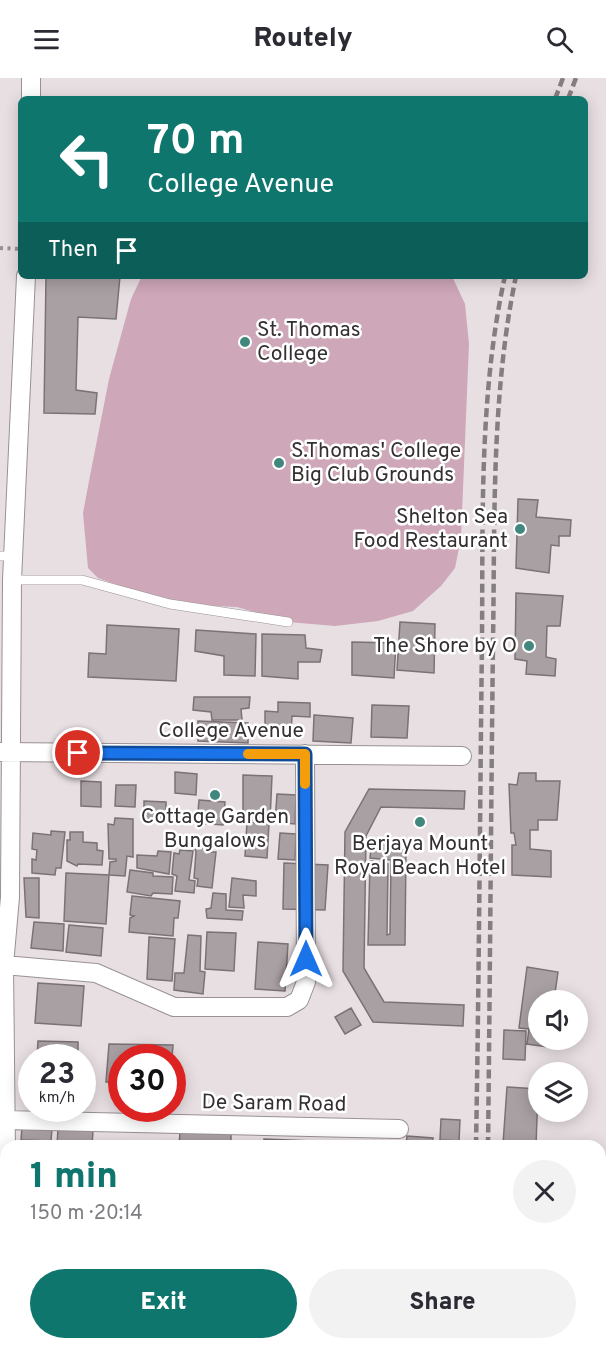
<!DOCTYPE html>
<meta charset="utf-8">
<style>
body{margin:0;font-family:Overpass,sans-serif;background:#f2f2f3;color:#2b2b33;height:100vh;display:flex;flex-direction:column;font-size:22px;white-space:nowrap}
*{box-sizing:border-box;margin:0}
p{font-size:20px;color:#7c7c81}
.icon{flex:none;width:33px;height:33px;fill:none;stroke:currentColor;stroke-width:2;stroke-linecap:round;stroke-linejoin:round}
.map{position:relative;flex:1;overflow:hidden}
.panel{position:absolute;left:0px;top:1062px;width:606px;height:210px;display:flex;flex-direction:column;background:#fff;border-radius:18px 18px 0 0;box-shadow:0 3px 15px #0003}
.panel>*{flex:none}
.banner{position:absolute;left:18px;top:18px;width:570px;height:183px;border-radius:9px;box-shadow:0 3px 15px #0003;background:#0f766e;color:#fff;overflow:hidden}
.controls{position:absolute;left:528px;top:912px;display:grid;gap:12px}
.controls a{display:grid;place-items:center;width:60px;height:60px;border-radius:50%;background:#fff;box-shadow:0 3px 15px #0003;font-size:30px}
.speed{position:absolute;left:18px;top:966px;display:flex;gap:12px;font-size:30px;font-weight:700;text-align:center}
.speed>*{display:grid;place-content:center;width:78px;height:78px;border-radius:50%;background:#fff;box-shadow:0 3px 15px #0003;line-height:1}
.speed small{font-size:15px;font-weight:400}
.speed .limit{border:9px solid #d22;background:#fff;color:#111}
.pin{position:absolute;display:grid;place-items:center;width:51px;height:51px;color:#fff;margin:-26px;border:3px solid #fff;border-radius:50%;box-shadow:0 2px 6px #0007}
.me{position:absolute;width:66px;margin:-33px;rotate:0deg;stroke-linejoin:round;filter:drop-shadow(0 0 4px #0008)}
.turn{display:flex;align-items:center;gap:21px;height:126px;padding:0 30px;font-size:27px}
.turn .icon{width:78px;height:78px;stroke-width:2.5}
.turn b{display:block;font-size:42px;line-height:51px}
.then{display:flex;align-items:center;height:57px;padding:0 30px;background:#0003;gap:12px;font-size:22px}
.round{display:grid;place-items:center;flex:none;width:63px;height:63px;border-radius:32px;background:#f2f2f3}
.headline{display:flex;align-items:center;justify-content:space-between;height:102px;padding:0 30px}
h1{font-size:36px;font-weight:800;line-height:45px;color:#0f766e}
.action{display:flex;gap:12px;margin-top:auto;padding:12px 30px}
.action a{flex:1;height:69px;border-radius:36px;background:#0f766e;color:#fff;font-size:24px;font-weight:800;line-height:69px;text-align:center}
.action a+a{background:#f2f2f3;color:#2b2b33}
header{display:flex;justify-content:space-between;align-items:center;height:78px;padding:0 30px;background:#fff;font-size:27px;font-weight:800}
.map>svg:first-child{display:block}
.green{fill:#cea7b9}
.building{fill:#a9a0a4;stroke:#7b7276;stroke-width:1.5}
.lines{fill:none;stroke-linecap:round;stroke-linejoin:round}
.lane-casing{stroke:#999194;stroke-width:10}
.street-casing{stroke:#999194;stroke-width:20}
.path{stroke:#989194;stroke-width:4;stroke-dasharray:3 4.5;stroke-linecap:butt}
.lane{stroke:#fff;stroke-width:9}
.street{stroke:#fff;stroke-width:18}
.rail{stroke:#847e81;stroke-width:4.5;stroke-dasharray:9 4.5;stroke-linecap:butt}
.route-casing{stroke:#114b97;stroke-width:15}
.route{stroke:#1a73e8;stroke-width:10}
.slow{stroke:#f59e0b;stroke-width:10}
.poi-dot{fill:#41877e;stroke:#fff;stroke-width:2}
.labels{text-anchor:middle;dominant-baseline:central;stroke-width:5;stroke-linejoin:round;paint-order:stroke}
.poi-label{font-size:21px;fill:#343032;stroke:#fff;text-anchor:start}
.street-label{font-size:21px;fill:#343032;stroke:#fff}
</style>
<header><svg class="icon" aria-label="menu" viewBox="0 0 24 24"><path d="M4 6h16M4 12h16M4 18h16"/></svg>Routely<svg class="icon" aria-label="search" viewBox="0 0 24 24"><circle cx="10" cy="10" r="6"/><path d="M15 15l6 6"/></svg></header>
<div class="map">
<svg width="606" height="1272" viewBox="0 0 606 1272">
<rect width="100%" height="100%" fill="#e8dfe3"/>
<!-- green -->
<path class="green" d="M142,198H452L465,226L469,266L461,460L455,490L441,508L413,533L378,543L335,548L288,544L237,529L170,526L98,500L88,490L83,435L89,403L109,301L131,221Z"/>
<!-- building -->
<path class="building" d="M46,198H120L116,241L78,239L76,312L97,315L95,336L44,335Z
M518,421L538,422L536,439L571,442L570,458H559V468L551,467L549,495L516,490Z
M516,515L563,518L560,548H547L546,579L556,581L555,598L526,596L527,583L515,581Z
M400,544L435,546L434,595L397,592Z
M107,547L179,551L176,603L88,599L89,575L106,576Z
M196,552L256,556L255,598L224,597V578L195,573Z
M262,556L305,557L306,570L322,572L320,584H298V601L262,598Z
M352,564L396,565L394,600L352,597Z
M194,619H250L249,630L241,631L242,642H212L211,634L193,632Z
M278,624L310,625V639L292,638L291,654L265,652V633L278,634Z
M372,627L409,628L407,660L371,659Z
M314,637L353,640L351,665L313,663Z
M198,643L248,645V665L198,663Z
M175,694L197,696L196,717L175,715Z
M519,695H536V703H560L557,742H538V752H530V771L551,773V799L512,797V767H516L514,755H511L509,706L517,707Z
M243,697L272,698L270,743L243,742Z
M81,703L101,704V729L81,728Z
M116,707H136L135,729L115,728Z
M369,711L465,713L464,731L381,729L366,758L364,890L384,924L464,927L463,948L373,944L343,893L345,754Z
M277,716L296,717L295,746L275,744Z
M199,722L225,724L223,747L197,745Z
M144,723L166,724V742L144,741Z
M115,740L133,741V779L127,778L125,798L109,797L110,784L116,783V781H109L108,746L114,747Z
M247,744L269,746L267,780L245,778Z
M51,753L65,754L61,790H56L55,797L32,795V781L36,782L37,772L32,771L33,755L51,757Z
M70,754H83V764L97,765V772L103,773L102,787L78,786L77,788L67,783V762H70Z
M280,755L296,756L295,782L278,781Z
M192,760L208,762L209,774H216L212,810L197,808L198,801L194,800L196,774L195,771L191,770Z
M372,761L395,762V772H406L405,867H368L370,783L388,786L387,857L390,856L391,782L370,780Z
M180,772L193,773L189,802L195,803L194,815L175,813L177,798L172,796L174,775L179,776Z
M158,773L171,774L169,796L137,790V777L157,778Z
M284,785L328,787L325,832L283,831Z
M130,792L153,795V798L173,799L172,816L153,815L151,818L127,814Z
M66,795L109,797L106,846L64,843Z
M24,800H39V840L26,839Z
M232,800L256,803V818L243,817L244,830L229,829Z
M213,815L226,816V832L243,833L242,842L207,840L206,831L211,830Z
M132,818L180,823L178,840H174L173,858L129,854L130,840L134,838L130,837Z
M34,844L64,846L63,873L31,870Z
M69,847L103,850L101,878L66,874Z
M207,854L236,855L234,893L205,891Z
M188,857L201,858L200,893L205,894L203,916L174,912L175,895H184Z
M149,859L175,861L172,903L147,901Z
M258,864L288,866L285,913L255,911Z
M527,889L558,894L554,922H538V962H549L548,969L527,966L529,951L519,950Z
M38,905L84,908L81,948L35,945Z
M351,930L361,947L345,956L335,939Z
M504,952L526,953L525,982L503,981Z
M38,963L78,964V980H37Z
M109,966L173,967L172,980H122V1004H106Z
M507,1009L538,1011L536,1068L503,1066Z
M441,1041L460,1042L459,1063L440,1062Z
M22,1048L52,1050L51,1063L21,1062Z
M58,1050L93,1052L92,1068H57Z
M180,1054L231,1056V1068H179Z
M407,1058L433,1060L432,1068H406Z
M264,1061L337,1064L336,1068H264Z
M24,1266H53V1272H24Z
M104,1266L149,1269L148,1272H104Z
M158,1267L210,1270V1272H158Z
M310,1268L339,1271V1272H309Z"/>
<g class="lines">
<!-- lane casing -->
<g class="lane-casing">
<path id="lane" d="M0,478H13
M12,502H82L170,526L288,544"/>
</g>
<!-- street casing -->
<g class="street-casing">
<path id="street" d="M31,0V21
M0,674L462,678
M4,887L96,895L174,929H287L299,922L306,904L305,676
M4,1042L399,1051
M6,1073L4,887L10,819L12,502L26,198
M0,1125H6
M3,1272L6,1153"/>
</g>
<!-- path -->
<path class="path" d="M0,170L21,171"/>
<!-- lane -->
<use href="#lane" class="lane"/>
<!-- street -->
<use href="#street" class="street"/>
<!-- rail -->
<path class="rail" d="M555,21L563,0
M568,21L576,0
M476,1068C479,899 480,729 482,560C483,440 479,315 505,198
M488,1068C490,900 491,732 493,564C495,443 491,317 516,198
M473,1272V1266
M484,1272L485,1266"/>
</g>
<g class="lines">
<!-- route casing -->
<g class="route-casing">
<path id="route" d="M78,675L305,676L306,881"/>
</g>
<!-- route -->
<use href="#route" class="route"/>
<!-- slow -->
<path class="slow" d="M248,676H305V706"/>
</g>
<!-- markers -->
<g class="poi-dot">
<circle cx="245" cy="264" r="6"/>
<circle cx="279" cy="385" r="6"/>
<circle cx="520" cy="451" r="6"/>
<circle cx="529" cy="568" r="6"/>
<circle cx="215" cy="717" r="6"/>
<circle cx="420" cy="744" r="6"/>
</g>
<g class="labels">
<!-- poi labels -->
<g class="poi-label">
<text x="257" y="252">St. Thomas<tspan x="257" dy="24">College</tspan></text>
<text x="291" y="373">S.Thomas' College<tspan x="291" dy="24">Big Club Grounds</tspan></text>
<text x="508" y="439" text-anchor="end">Shelton Sea<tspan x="508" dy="24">Food Restaurant</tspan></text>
<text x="517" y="568" text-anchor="end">The Shore by O</text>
<text x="215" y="739" text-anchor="middle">Cottage Garden<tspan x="215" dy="24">Bungalows</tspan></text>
<text x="420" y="766" text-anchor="middle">Berjaya Mount<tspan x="420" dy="24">Royal Beach Hotel</tspan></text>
</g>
<!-- street labels -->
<g class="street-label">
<text x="231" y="653">College Avenue</text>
<text transform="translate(274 1026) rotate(1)">De Saram Road</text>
</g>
</g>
</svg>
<div class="controls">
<a><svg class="icon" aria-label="sound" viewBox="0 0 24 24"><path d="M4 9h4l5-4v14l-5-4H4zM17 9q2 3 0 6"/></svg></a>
<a><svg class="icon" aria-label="layers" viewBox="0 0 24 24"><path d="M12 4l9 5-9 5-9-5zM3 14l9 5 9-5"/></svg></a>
</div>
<div class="speed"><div>23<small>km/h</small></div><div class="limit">30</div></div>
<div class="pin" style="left:78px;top:675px;background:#d93025"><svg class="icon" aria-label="arrive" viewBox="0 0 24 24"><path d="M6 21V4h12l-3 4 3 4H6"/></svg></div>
<svg class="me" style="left:306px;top:881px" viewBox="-20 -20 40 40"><path d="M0-17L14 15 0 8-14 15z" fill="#1a73e8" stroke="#fff" stroke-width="4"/></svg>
<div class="banner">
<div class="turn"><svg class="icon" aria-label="left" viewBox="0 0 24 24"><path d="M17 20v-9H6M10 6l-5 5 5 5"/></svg><div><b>70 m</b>College Avenue</div></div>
<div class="then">Then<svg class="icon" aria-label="arrive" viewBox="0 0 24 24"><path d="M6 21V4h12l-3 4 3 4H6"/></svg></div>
</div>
<section class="panel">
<div class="headline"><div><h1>1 min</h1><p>150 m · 20:14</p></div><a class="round"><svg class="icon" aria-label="close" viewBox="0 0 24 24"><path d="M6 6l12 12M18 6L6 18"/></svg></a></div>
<div class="action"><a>Exit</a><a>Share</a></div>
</section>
</div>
